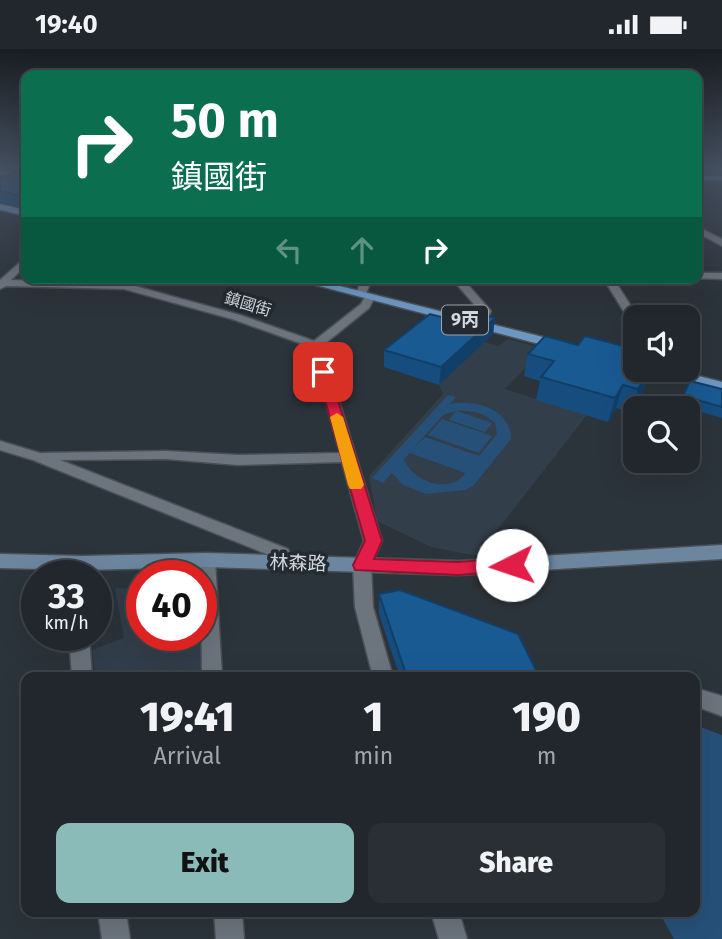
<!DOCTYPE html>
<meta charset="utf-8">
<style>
body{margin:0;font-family:"Fira Sans","Noto Sans TC",sans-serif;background:#292f34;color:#f1f3f6;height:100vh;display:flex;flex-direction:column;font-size:26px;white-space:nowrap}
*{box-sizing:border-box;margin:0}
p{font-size:23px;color:#a2a5a9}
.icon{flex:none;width:38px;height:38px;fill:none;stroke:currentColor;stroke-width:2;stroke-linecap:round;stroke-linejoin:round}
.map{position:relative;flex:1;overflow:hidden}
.side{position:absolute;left:21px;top:623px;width:679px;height:245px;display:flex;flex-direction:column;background:#21272c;border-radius:14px;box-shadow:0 7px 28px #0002,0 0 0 2px #3e4448}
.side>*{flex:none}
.hud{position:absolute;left:21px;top:21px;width:681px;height:214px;border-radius:14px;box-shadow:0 7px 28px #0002,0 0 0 2px #3e4448;background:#0b6e4f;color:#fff;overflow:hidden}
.buttons{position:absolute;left:623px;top:256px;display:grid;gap:14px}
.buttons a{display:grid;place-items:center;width:77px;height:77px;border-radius:14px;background:#21272c;box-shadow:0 7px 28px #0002,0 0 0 2px #3e4448;font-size:35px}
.speed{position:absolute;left:21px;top:511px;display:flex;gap:14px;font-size:35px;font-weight:700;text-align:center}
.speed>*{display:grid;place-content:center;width:91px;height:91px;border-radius:50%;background:#21272c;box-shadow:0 7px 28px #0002,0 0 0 2px #3e4448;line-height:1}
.speed small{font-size:18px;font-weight:400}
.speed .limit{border:10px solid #d22;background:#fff;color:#111}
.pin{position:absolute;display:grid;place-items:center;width:60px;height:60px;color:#fff;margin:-30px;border-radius:14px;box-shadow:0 4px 10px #0006}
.me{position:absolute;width:77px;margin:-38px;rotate:266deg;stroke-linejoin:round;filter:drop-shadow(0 0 5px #0008)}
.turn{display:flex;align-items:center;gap:24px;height:147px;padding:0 35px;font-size:32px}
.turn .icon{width:91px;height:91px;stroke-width:2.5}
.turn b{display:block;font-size:49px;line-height:60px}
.lanes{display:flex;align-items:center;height:66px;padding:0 35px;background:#0003;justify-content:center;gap:35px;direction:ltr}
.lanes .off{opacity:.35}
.eta{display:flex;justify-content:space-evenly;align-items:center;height:119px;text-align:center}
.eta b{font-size:42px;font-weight:800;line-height:49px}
.primary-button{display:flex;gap:14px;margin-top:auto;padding:14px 35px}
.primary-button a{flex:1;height:80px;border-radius:14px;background:#8bbbb9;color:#111;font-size:28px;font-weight:800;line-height:80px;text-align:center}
.primary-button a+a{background:#292f34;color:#f1f3f6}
.status{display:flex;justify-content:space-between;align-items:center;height:49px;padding:0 35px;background:#21272c;direction:ltr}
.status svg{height:19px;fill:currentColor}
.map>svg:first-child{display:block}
.built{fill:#323e4a}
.green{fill:#275079;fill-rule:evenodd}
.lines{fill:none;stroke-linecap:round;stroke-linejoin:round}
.street-casing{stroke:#4a5056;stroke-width:3}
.secondary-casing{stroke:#4a5056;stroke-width:3}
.primary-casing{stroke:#4a5056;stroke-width:3}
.street{fill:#6c747d;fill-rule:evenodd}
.secondary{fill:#6d86a0;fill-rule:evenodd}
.primary{fill:#6d97c3;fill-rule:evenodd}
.wall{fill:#164d7e}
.shaded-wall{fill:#123f67}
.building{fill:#1a5a93;stroke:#123f67;stroke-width:2}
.route{fill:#e11d48;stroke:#92132f;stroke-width:2}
.slow{fill:#f59e0b}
.labels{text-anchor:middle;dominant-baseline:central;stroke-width:7;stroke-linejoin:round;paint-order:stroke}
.far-street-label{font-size:16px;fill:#d3d8dd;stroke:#232a31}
.shield{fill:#232a31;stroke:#9ea4a9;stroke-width:2}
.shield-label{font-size:18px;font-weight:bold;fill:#d3d8dd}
.street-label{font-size:19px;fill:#d3d8dd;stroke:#232a31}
</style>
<div class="status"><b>19:40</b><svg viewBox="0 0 49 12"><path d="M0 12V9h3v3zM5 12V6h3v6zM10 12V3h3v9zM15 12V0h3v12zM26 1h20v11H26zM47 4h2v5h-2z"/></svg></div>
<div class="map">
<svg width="722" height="890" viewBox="0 0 722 890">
<rect width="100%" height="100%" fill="#2c343b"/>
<!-- built -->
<path class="built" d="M508,290L544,300L505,340L587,366L477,507L431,498L377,472L369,427L443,345L439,336L484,293L498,297Z
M115,539L142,540V586H201V541H204L207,628H95L92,601L124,589Z"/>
<!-- green -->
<path class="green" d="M448,346L456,348L450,355C475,350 511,360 511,390L473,437L465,441L426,445L403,436L392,424L383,434L372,429ZM456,362L449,371L485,383L492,374L457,362C472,361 484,364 495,374L497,385L479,407L425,388L412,401L443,366ZM410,404L465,424V425C448,446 412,432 404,410Z
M442,370L492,387L479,404L428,386Z
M695,676L722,686V890H674L659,863H695Z"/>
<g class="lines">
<!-- street casing -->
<g class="street-casing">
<path id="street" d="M696,177L722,190V197L696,183Z
M26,208V216L11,231L124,234L240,266L314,292L361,255L366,246H374L375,248L369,259L322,297L382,492L371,516L373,558L393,628H373L355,558L353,516L364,492L342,413L238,416L166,410L60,411L288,500L294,514L291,519H279L274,508L33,411L0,401V392L40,404L166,402L238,406L340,404L311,298L232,270L124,240L6,237L0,240V231Z
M696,224H722V230L693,229H696Z
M362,229H372L366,245L361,248L356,245Z
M451,229H462L491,262L484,277L474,275L480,262Z
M603,229H613L638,268H635V275L631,274Z
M206,505L212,506L215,511L222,628H202L201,527H198L197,511L200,506Z
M69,586H89L92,628H72Z
M695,639L722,647V667L695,657Z
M98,863H126L130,890H102Z
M214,863H242L244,890H216Z
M431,863H459L467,890H439Z"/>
</g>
<!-- secondary casing -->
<g class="secondary-casing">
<path id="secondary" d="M722,496V510L459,526L206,518L83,521L0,519V505L83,507L206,504L459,512Z"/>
</g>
<!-- primary casing -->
<g class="primary-casing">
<path id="primary" d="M0,122H26V126H0Z
M696,127H722V131H696Z
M0,155L26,161V167L0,161Z
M289,229H308L567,294L568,297L562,301Z
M648,320H672L722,333V341Z"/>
</g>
<!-- street -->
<use href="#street" class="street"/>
<!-- secondary -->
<use href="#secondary" class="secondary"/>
<!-- primary -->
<use href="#primary" class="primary"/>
</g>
<!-- wall -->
<path class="wall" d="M26,118V159L0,153V131Z
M495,269L493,285L439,336L384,318V301L449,270Z
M528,305L635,320H650L644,340L631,363L616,359L608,373L536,351L540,332L524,327Z
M722,340V369L680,357L683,347Z
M379,545L539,627L538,628H400L379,565Z"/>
<!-- shaded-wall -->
<path class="shaded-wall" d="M495,269L493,285L439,336L441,318Z
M650,320L644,340L631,363L638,340Z
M623,336L616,359L608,373L615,349Z"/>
<!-- building -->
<path class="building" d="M21,118H26V148L0,142V131Z
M460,260L495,269L441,318L384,301L430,265L449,270Z
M545,287L578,296L585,287L635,300V320H650L638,340L623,336L615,349L541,328L554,312L528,305Z
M690,332L722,340V358L683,347Z
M400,541L518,585L539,627L530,628H407L379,545Z"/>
<!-- sky -->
<linearGradient id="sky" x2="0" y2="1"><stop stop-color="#181d20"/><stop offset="0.49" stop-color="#455060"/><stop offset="1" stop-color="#455060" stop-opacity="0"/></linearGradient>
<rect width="722" height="243" fill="url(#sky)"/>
<!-- route -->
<path class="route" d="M323,319L329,323L382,492L374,510L458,513L512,509L518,511L521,516L518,521L458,526L355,521L353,516L365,492L317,323Z"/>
<!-- slow -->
<path class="slow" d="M337,364L343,368L364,436L361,440H350L348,436L330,368Z"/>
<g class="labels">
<!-- far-street labels -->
<g class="far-street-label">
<text transform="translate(248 255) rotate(17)">鎮國街</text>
</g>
<!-- shield labels -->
<rect class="shield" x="442" y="256.5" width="46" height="29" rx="5"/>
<g class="shield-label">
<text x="465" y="271">9丙</text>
</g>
<!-- street labels -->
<g class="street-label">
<text transform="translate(298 514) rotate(2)">林森路</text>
</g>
</g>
</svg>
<div class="buttons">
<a><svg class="icon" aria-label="sound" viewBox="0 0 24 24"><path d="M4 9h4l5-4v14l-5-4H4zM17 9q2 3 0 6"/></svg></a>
<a><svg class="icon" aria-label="search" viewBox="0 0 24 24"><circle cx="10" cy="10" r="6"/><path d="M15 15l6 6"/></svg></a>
</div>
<div class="speed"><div>33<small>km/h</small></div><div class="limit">40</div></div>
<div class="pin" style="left:323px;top:323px;background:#d93025"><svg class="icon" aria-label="arrive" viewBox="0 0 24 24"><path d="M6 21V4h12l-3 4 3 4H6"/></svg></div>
<svg class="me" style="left:512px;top:516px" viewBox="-20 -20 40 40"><circle r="19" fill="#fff"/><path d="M0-13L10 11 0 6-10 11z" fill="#e11d48"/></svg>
<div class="hud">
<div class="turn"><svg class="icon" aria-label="right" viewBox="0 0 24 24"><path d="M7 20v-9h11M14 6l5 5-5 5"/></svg><div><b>50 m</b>鎮國街</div></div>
<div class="lanes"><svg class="icon off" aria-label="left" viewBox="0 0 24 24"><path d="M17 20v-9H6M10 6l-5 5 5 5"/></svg><svg class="icon off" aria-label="ahead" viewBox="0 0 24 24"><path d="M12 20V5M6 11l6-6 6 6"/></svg><svg class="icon" aria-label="right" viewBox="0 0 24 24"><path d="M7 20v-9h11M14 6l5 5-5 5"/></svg></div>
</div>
<section class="side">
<div class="eta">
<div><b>19:41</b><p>Arrival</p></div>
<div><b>1</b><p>min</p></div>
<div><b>190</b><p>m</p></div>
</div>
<div class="primary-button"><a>Exit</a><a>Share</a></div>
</section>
</div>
